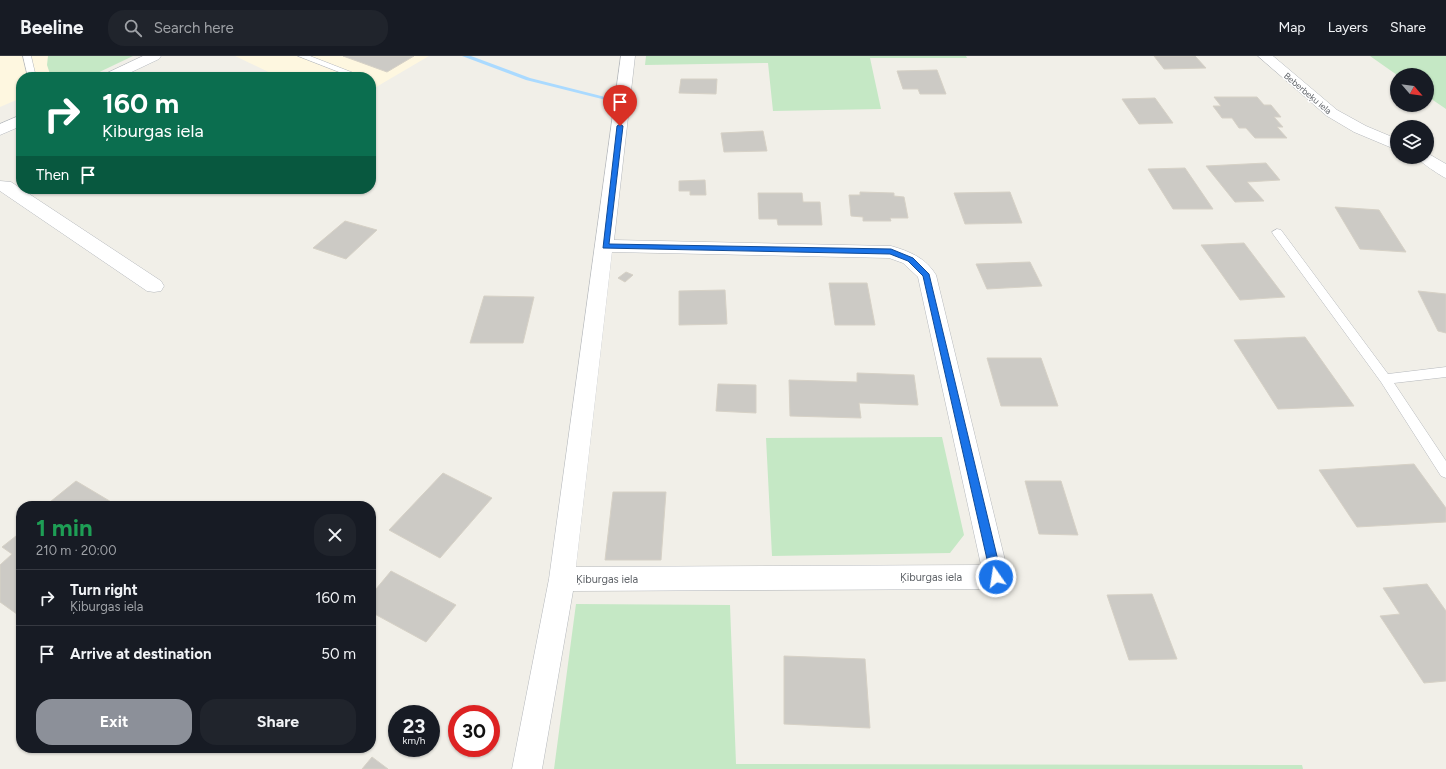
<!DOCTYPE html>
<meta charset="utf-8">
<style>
body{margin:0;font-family:Figtree,sans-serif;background:#20242c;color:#f1f3f6;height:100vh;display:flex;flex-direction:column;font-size:15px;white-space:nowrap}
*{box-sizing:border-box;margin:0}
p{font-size:13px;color:#9ea1a6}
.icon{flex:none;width:22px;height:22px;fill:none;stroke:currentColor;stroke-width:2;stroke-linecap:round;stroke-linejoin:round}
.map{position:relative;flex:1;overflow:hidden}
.side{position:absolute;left:16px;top:445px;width:360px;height:252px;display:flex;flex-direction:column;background:#171b24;border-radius:16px;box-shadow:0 1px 3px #0004}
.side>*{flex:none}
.banner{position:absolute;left:16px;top:16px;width:360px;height:122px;border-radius:16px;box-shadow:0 1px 3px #0004;background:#0b6e4f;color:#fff;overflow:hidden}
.needle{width:26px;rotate:118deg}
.fabs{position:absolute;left:1390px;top:12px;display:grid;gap:8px}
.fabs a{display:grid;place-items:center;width:44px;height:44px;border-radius:50%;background:#171b24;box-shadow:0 1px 3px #0004;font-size:20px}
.speed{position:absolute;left:388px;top:649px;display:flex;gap:8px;font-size:20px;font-weight:700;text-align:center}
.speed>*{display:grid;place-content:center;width:52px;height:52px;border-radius:50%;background:#171b24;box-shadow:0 1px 3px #0004;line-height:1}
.speed small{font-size:10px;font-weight:400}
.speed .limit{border:6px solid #d22;background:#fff;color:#111}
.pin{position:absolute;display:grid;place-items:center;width:34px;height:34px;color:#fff;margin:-41px -17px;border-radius:50% 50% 50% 0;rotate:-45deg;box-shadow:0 0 4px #0007}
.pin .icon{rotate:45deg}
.me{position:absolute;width:44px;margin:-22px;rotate:347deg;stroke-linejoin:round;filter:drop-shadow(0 0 3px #0008)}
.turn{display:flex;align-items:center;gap:14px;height:84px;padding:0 20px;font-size:18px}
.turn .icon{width:52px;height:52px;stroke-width:2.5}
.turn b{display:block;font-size:28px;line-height:34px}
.then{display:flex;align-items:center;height:38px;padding:0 20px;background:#0003;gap:8px;font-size:15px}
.round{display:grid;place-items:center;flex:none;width:42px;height:42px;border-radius:16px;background:#20242c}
.head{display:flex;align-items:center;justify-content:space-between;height:68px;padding:0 20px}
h1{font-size:24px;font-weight:700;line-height:30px;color:#1e9e55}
.primary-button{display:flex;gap:8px;margin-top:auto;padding:8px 20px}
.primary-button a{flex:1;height:46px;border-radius:16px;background:#8c9099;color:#fff;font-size:16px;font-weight:700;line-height:46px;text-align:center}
.primary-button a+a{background:#20242c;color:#f1f3f6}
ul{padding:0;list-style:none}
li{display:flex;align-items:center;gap:12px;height:56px;padding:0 20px;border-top:1px solid #363941}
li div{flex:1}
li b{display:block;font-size:15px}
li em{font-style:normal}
header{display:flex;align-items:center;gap:24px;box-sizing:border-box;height:56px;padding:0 20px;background:#171b24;border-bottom:1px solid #363941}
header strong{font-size:19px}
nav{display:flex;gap:22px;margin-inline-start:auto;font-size:14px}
.search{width:280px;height:36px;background:#20242c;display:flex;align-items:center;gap:10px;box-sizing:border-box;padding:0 14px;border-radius:16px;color:#9ea1a6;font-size:15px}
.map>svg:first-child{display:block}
.commercial{fill:#fef7e0}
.green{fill:#c5e8c5}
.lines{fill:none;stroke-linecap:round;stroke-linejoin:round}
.stream{fill:#aadaff;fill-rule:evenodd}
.building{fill:#cccac5;stroke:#d6d1c6}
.lane-casing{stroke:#b5b8bc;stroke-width:1}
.street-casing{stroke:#b5b8bc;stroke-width:1}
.secondary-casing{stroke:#b6babf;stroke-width:1}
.lane{fill:#fff;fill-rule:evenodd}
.street{fill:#fff;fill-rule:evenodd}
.secondary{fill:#fff;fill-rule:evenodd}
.route{fill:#1a73e8;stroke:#114b97}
.labels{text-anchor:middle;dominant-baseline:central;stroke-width:3;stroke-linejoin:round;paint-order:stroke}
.far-street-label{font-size:9px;fill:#5f6368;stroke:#fff}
.street-label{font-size:11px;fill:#5f6368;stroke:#fff}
</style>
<header>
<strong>Beeline</strong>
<div class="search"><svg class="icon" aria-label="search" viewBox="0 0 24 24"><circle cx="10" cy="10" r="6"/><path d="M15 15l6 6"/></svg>Search here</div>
<nav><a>Map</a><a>Layers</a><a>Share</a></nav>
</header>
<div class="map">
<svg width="1446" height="713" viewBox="0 0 1446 713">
<rect width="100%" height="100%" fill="#f1efe8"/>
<!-- commercial -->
<path class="commercial" d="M0,0H112L66,21H21V42L0,51Z
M235,0H429L371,34V21H279Z"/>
<!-- green -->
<path class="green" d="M48,0H133L89,21H51L47,9Z
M646,0H966L967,2H870L881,53L773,55L768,7L645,9Z
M1370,0H1446V53L1427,40V19H1397Z
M942,381L964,479L950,497L772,500L766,382Z
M576,548L730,549L736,708L1302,709L1303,713H554Z"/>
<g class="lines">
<!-- stream -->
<path class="stream" d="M462,0H471L530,22L617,44L614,46L526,24Z"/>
</g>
<!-- building -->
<path class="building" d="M343,0H414L387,16Z
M1154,0H1195L1206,12L1164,13Z
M937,14L946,38H920L918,33H903L897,15Z
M681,23H717L716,38L679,37Z
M1214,41H1257L1264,49H1271L1281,61H1274L1283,71H1277L1287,82H1255L1246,72H1239L1232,62H1222L1213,50H1221Z
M1155,42L1173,67L1139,68L1122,43Z
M763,75L767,95L724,96L721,77Z
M1266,107L1280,124L1247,126L1264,145L1235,146L1206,110Z
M1185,112L1213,153H1173L1148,113Z
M705,124L706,139H690V135H679V125Z
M860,136L894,137V140L904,141L908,162H890L891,165H863V161L851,160L849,139H860Z
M1010,136L1022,167L965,168L954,137Z
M758,137H802L803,146H820L822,169H778L777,163H759Z
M1335,151L1379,154L1406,196L1360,193Z
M345,165L377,174L346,203L313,192Z
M1244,187L1285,241L1240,244L1201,189Z
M1030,206L1042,230L987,233L976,208Z
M626,216L633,219L625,226L618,222Z
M829,227H867L875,269H835Z
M725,234L727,268L679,269V235Z
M1418,235L1446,238V277L1438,275Z
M484,240L534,241L523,287H470Z
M1305,281L1354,350L1278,353L1234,284Z
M987,302H1041L1058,350H1001Z
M857,317L914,319L918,349L859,347L861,362L790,360L789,324L857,326Z
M718,328L756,329V357L716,355Z
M1414,408L1446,452V466L1357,471L1319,414Z
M443,417L492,442L440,502L389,474Z
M76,425L118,450H45Z
M1025,425H1061L1078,479L1039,478Z
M613,436H666L661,504H605Z
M21,476V561L0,546V509L12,498L2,491Z
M391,515L456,549L426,586L371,556V539Z
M1427,528L1446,555V625L1424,627L1380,560L1400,558L1383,532Z
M1152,538L1177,603L1129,604L1107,539Z
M784,600L865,603L870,672L784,668Z
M372,701L388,713H362Z"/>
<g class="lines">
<!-- lane casing -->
<g class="lane-casing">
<path id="lane" d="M23,0H31L36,21H28Z
M298,0H310L364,21H352Z
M1277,173L1281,174L1388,318L1446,311V321L1394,327L1446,405V422L1441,420L1381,326L1273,178L1272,176Z"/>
</g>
<!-- street casing -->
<g class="street-casing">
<path id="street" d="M621,0H635L614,184L891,190C909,195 926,202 936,219L1009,521L1005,529L996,533L573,535L542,713H512L549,523ZM612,196L889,202L903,207L918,221L981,509L576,511Z
M1258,0H1273L1337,54L1366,70L1397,83V94L1354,76L1327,60Z
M1427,97L1446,108V122C1442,121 1419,105 1416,101H1427Z
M0,125L11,126L161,225L164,230L161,235L154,236L147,235L0,135Z"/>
</g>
<!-- secondary casing -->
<g class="secondary-casing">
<path id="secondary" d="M143,0H161L159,3L121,21H103L105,18Z
M21,59V70L0,79V68Z"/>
</g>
<!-- lane -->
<use href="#lane" class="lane"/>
<!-- street -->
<use href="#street" class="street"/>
<!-- secondary -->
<use href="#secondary" class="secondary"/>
</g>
<!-- route -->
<path class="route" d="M620,68L623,70L609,188L891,193L913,202L929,218L1002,521L1000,524L996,526L993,524L991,521L923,220L908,205L890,198L603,192L617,70Z"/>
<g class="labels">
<!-- far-street labels -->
<g class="far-street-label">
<text transform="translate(1308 37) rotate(40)">Beberbeķu iela</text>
</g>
<!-- street labels -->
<g class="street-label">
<text x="931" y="521">Ķiburgas iela</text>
<text x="607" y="523">Ķiburgas iela</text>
</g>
</g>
</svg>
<div class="fabs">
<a><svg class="needle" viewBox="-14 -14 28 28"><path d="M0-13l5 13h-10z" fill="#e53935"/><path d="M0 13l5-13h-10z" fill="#9ea1a6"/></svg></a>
<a><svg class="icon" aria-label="layers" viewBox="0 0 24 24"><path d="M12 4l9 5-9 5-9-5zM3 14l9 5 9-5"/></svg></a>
</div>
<div class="speed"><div>23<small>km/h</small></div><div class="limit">30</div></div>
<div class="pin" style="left:620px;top:70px;background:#d93025"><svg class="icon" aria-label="arrive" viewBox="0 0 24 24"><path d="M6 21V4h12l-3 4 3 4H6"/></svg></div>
<svg class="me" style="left:996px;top:521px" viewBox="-20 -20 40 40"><circle r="17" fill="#1a73e8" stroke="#fff" stroke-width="3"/><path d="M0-11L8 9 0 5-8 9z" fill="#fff"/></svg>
<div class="banner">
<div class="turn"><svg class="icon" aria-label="right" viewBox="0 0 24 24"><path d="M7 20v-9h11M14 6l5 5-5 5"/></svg><div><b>160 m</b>Ķiburgas iela</div></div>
<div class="then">Then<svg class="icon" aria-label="arrive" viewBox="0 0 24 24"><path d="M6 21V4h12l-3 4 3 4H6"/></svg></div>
</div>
<section class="side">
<div class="head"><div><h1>1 min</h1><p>210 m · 20:00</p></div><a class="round"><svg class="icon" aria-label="close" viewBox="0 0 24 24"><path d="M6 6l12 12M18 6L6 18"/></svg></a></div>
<ul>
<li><svg class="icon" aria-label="right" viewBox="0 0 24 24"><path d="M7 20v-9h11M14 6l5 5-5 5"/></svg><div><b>Turn right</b><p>Ķiburgas iela</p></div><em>160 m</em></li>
<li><svg class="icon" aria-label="arrive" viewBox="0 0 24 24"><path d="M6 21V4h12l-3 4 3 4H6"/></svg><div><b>Arrive at destination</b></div><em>50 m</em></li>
</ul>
<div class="primary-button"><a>Exit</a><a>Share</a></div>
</section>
</div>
